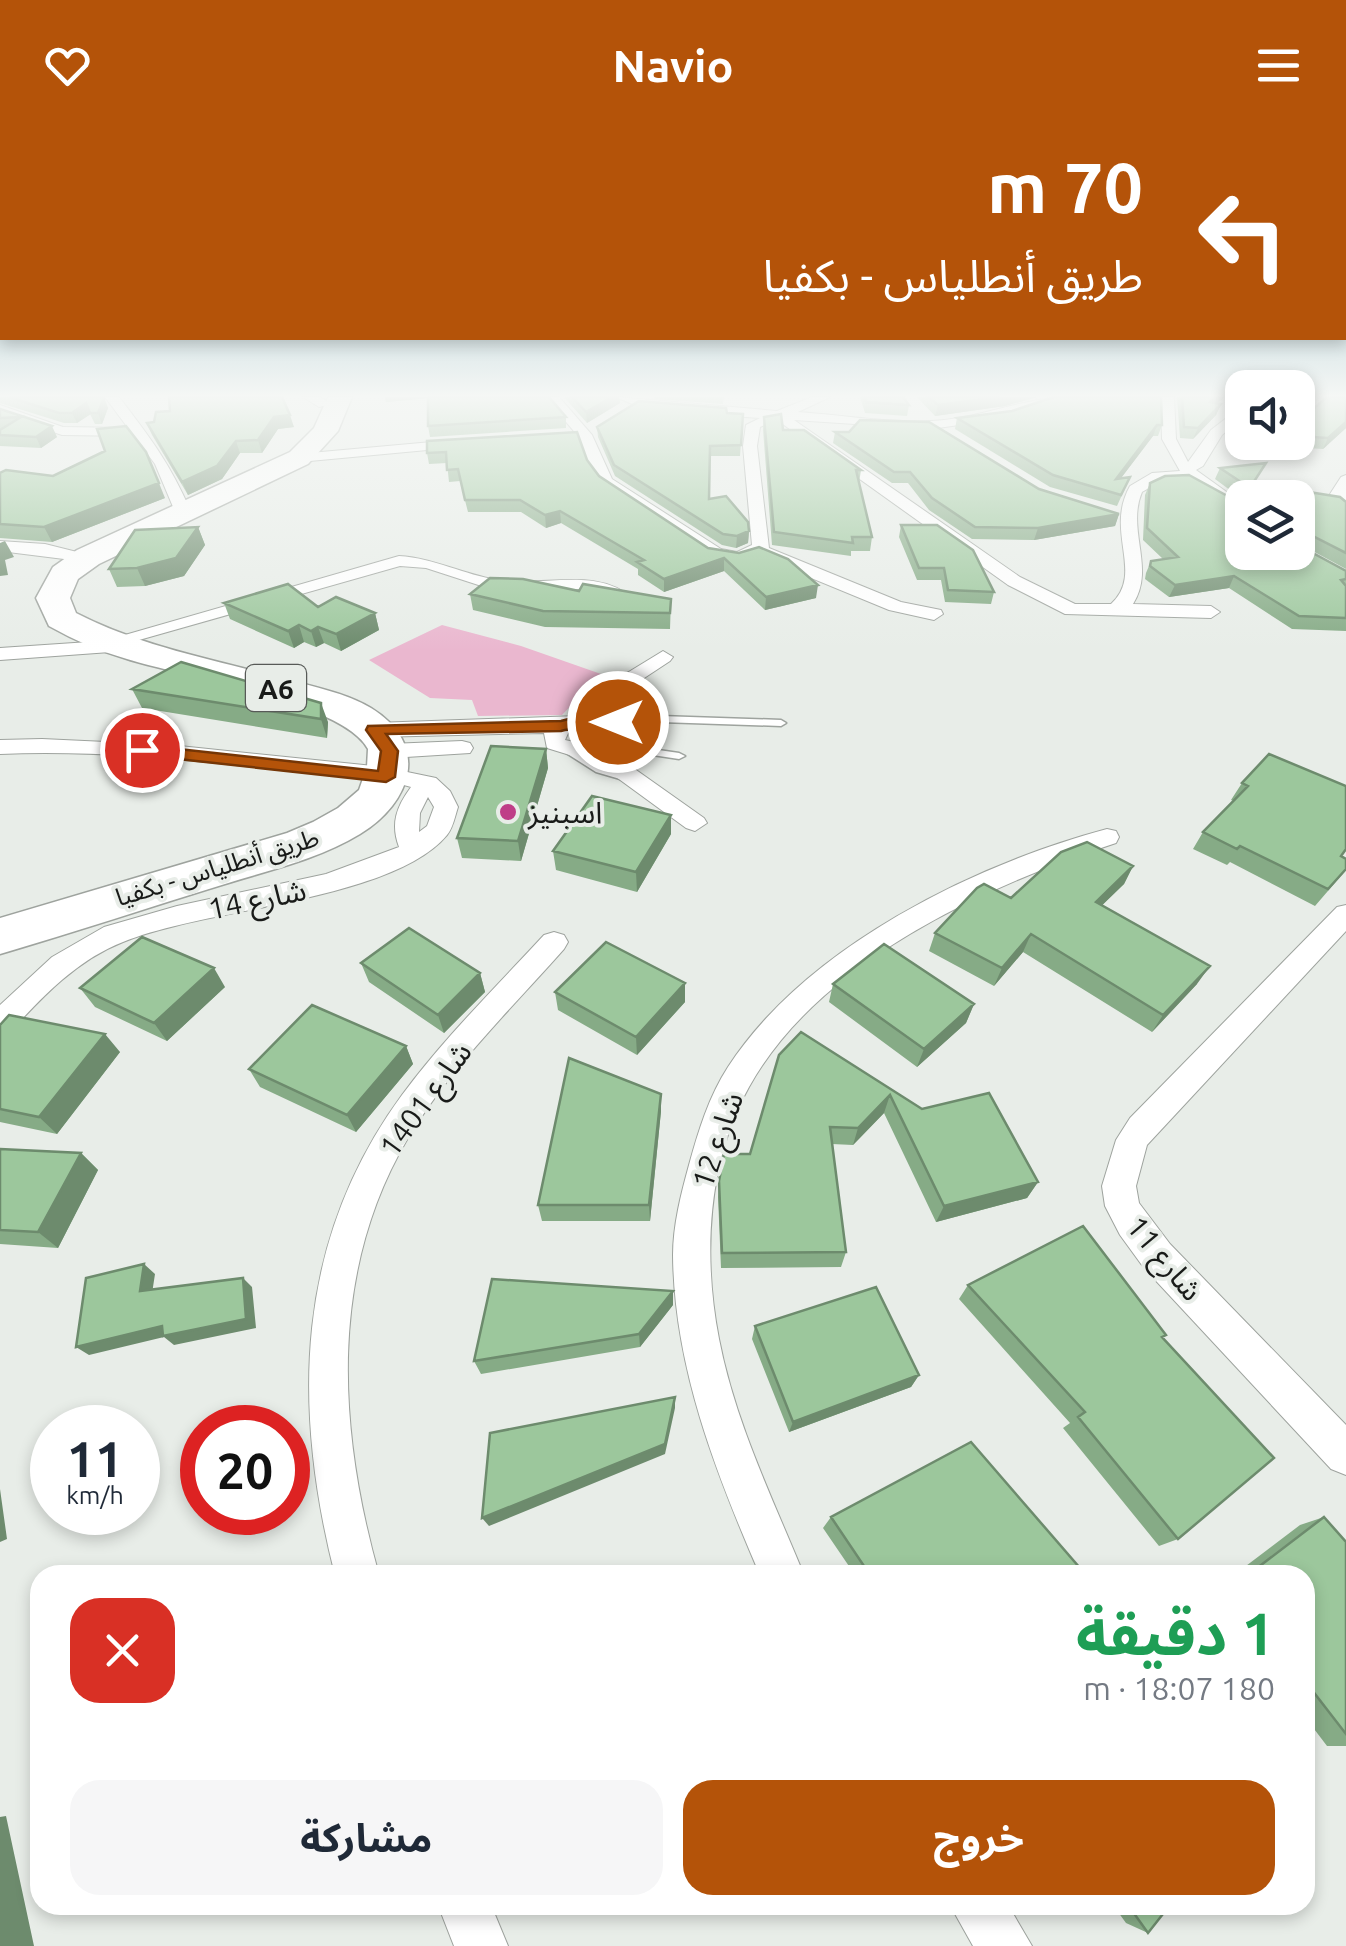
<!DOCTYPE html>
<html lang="ar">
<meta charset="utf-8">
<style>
body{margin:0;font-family:Ubuntu,"Noto Sans Arabic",sans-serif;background:#f6f6f7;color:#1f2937;direction:rtl;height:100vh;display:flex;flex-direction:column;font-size:38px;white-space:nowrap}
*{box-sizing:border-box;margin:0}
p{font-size:32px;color:#747a83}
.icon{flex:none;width:55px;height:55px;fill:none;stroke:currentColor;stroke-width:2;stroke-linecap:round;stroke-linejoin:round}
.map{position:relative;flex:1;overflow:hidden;direction:ltr}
.side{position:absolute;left:30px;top:1435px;width:1285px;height:350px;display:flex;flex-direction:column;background:#fff;border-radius:30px;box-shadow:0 5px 15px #0003;direction:rtl}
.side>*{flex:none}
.banner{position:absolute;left:0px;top:0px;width:1348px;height:210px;box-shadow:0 5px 15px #0003;direction:rtl;background:#b45309;color:#fff;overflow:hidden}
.tools{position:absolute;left:1225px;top:240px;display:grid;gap:20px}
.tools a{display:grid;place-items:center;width:90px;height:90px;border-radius:20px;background:#fff;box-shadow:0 5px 15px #0003;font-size:50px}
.speed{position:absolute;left:30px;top:1275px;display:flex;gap:20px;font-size:50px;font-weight:700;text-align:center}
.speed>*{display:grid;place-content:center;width:130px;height:130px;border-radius:50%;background:#fff;box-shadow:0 5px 15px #0003;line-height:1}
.speed small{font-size:25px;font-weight:400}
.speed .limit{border:15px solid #d22;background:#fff;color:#111}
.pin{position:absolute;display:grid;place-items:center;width:85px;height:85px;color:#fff;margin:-42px;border:5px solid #fff;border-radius:50%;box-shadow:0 2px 10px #0007}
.me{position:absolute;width:110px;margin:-55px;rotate:270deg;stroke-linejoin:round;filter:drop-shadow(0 0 8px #0008)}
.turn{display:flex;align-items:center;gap:35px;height:210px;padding:0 40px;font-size:45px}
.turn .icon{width:130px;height:130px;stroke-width:2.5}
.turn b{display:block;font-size:70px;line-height:85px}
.round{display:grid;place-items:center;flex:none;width:105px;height:105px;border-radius:30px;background:#f6f6f7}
.overview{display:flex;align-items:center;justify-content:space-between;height:170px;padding:0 40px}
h1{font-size:60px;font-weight:700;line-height:75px;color:#1e9e55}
.action{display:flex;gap:20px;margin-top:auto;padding:20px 40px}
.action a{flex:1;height:115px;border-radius:30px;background:#b45309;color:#fff;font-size:40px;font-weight:700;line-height:115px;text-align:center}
.action a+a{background:#f6f6f7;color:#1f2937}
header{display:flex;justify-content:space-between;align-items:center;height:130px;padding:0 40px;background:#b45309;color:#fff;font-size:45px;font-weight:700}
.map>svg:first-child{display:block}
.green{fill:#eab7cf}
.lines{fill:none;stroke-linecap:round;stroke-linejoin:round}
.lane-casing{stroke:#9ea39e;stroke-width:3}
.street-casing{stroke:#9ea39e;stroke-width:2}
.highway-casing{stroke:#9ea39e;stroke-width:3}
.lane{fill:#fff;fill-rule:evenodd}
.street{fill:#fff;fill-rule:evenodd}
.highway{fill:#fff;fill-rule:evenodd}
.wall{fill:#86ab86}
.shaded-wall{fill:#6d8b6d}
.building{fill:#9cc79c;stroke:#6d8b6d;stroke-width:2.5}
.route{fill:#b45309;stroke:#753606;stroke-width:2.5}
.poi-dot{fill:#bf3e88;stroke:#e8ede8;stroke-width:4}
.labels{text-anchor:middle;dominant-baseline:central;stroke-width:8;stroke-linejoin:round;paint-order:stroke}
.far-street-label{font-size:25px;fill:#191b19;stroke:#e8ede8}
.shield{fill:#e8ede8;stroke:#575a57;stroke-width:2.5}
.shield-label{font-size:28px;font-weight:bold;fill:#191b19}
.poi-label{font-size:30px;fill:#191b19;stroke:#e8ede8;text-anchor:start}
.street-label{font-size:30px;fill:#191b19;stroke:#e8ede8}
</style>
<header><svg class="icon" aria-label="menu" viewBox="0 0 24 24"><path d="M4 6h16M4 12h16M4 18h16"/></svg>Navio<svg class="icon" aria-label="heart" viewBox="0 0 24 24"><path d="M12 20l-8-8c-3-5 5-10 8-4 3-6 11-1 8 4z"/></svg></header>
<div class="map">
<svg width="1346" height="1816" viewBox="0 0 1346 1816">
<rect width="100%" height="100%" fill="#e8ede8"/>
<!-- green -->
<path class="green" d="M442,495L521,516L601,544L562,585L478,586L472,570L430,568L369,530Z"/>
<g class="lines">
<!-- lane casing -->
<g class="lane-casing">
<path id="lane" d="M660,586L781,590L786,593L781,596L660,592L598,599L593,596L598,593Z
M597,611L679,623L685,626L679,629L593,616V612Z
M567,616L604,638L633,647L627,651L596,642L563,621L561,619Z"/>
</g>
<!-- street casing -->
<g class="street-casing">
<path id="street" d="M105,267H119C151,309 170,333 192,384L190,387L176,384L155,334L134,306L62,305L0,284V275L63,297L128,298Z
M303,267H320L331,274L319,277Z
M545,267H559L592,305L612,349L721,419L737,422L752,415L743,316L746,295L760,288L646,280L616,267L777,281L812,267H830L798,282C841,285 888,293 931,291C978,289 1025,267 1070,267L1008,288L931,299L794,290L1020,447L1075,474H1111C1145,443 1104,402 1130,356L1152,343L1180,341L1162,309L1161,267H1174L1176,309L1188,332L1211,300L1242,276V287L1222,305L1203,336L1196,340L1242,373V385C1200,372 1193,331 1142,362C1126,400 1156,438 1133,474L1211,476L1220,482L1211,488L1065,484L1008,455L777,290L760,297L757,316L769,418L901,472L941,480L943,484L934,490L889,480L758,426L739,432L710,428L602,355L591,341L578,306Z
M465,309L470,310V316L299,332L292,328L299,324Z
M1346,345V384L1340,382L1330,364L1341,347Z
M0,411L45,414L97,427L88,432L0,421Z
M399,426C435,428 464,445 498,450C544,458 596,435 635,470L626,476L585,459L497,461L426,438L400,436L132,512L131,519L124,521L0,530V518L104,511Z
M663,521L673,527L670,531L623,562L598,590L609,596L612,610L605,618L704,688L707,693L695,701L686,698L586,625L573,626L547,618L544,603L374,607L363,600L374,593L578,586L609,554ZM576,599L588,601L590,608L579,613L565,610L569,601Z
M42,609L170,615L383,637L436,648L450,661L458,677C455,686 453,698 447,705C392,771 204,778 123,812C77,830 43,866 10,902L0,906V875L52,827L104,797L177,776L326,744L399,717C390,693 397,676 411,657C373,645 330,645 290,641C193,630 98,620 0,624V610ZM428,667L434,677L427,696L419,702L420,683Z
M462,611L470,613L473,618L470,623L390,628L379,621L390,614Z
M1107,699L1116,701L1119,707L1116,713C986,756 819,831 749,957C707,1032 703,1127 719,1209C735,1292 772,1367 804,1445H760C716,1343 674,1237 673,1125C673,1095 681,1064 689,1035C698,1002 709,966 728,937C806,817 973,735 1107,699Z
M1346,775V801L1147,1015L1136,1056L1139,1073L1170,1114L1346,1295V1345L1331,1339L1144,1138L1120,1105L1105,1076L1102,1056L1116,1010L1130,988L1337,777Z
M554,802L564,805L568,812L564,819C510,880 450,938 408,1008C328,1143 338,1299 379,1445H335C292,1276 295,1111 402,965C445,907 496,857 544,805Z
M438,1775H491L508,1816H454Z
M950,1775H1008L1032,1816H973Z"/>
</g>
<!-- highway casing -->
<g class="highway-casing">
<path id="highway" d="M328,267H352L338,301L308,334L99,434L78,449L70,468L76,483C142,517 215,530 286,549C314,557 346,563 371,578C431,615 412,672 360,704C319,729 270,740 225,754C150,777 75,802 0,824V788L287,703L313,692L338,678L359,660L367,637L368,619C343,572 180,546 127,529C99,521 74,510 49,496L36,468L53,437L77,420L290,322L314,298Z"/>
</g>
<!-- lane -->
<use href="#lane" class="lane"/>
<!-- street -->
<use href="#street" class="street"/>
<!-- highway -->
<use href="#highway" class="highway"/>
</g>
<!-- wall -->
<path class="wall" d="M0,267H104L108,278L102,294H95L90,284L77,293H64L0,273Z
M385,267H549L566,287V298L430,307L428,296V268L386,272Z
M564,267H619L620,273L587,293Z
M654,267H724L723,274L655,269Z
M860,267H903L909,275L907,286L865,283Z
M917,267H1037L1005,276L935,286Z
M1177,267H1225L1217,273L1221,274L1216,285L1193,309L1180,308Z
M1346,267V298L1323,319L1276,316L1278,312H1298V292Z
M0,279L57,307L41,318L0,316V300L2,299H0Z
M1012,281L1162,295L1158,306H1153L1121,348L1130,347L1117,376L1050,357L955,299L957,288Z
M727,283L743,284L740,326H710L709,369L749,401L748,413L736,418L722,415L615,346L598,307L597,297Z
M764,287L783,300L861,340L859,353L872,407L870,421H851V426L772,415L763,300Z
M147,293L294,297L278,299L262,323H240L222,349L188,365L152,305Z
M835,302L1039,359L1119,384L1115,396L1034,410L972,409L929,380L908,353H892L833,313Z
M427,311L587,330L599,346L708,418L816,468L765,480L724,441L664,462L638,445V439L561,393L546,398L521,382H468L460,351L449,352L447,333L429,334L427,323Z
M1266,333L1254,353L1346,372V439L1298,413V368L1242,369L1215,349L1220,338Z
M0,343L165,368L52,412L0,408Z
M1150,353L1242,422L1346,441V501L1292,499L1229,458L1169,467L1145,449L1146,443L1151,431L1163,429L1143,410L1145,365Z
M901,395L994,462L991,474L945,472L941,450H917L899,407Z
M198,397L205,415L184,446L145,456L117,457L109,439Z
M579,461L671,469L670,499L545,497L473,480L470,464Z
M224,473L318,477L375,483L379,500L341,521L324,513L316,517L304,512L294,518L230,489Z
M181,532L328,592L327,608L142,578L132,559Z
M546,619L548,638L521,731L462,728L457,708Z
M1269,624L1341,726L1346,740L1315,776L1230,732L1227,735L1193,719L1203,702L1234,671L1231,670L1242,653Z
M671,704L637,762L556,740L553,721Z
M1133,736L1124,754L1102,775L1197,854L1152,902L1023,822L994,856L929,821L935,803L1011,768Z
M361,833L480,843L485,862L444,903L369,852Z
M833,854L974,874L966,893L917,937L829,872Z
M225,857L167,911L95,877L80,858Z
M555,862L685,872L637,925L558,880Z
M0,895L120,922L57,1004L0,992Z
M801,902L1038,1052L1027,1068L936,1092L884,983L853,1015L832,1014L846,1122L841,1137L721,1138L718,1067L719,1051L750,1024Z
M406,916L413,934L356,1002L260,957L249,939Z
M661,964V981L650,1091H542L538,1075Z
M0,1019L81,1023L98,1040L58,1118L0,1114Z
M968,1155L1166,1205L1162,1208L1178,1409L1159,1416L1063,1298L1070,1293L959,1169Z
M673,1175L640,1217L481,1244L474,1231Z
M755,1196L919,1245L911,1257L789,1302L752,1209Z
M831,1387L1086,1445H855L823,1398Z
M1324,1387L1346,1604V1616H1327L1305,1587V1445H1234L1300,1395Z
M1113,1775H1170L1148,1803L1126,1793Z"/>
<!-- shaded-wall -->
<path class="shaded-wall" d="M385,267H430V268L386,272Z
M612,267H619L620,273L587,293L586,282Z
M1000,267H1037L1005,276L935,286L938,275Z
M1216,267H1225L1205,282L1210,272Z
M104,268L108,278L102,294L98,283Z
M86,273L91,284L77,293L72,283Z
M1221,274L1216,285L1193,309L1198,298Z
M290,285L294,297L278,299L262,323L258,310L274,287Z
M1346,292V298L1323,319L1328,308Z
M1157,295L1153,306L1112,360L1116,349Z
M52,296L57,307L41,318L36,307Z
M236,311L240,323L222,349L188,365L182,352Z
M159,353L165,368L52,412L44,397Z
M560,381L561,393L546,398L545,385Z
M1119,384L1115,396L1034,410L1038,398Z
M198,397L205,415L184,446L145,456L137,438Z
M749,401L748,413L736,418L737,406Z
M5,411L14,427L5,430L8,445L0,446V413Z
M724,428V441L664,462V449Z
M1234,446L1229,458L1169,467L1175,455Z
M818,455L816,468L765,480L766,467Z
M375,483L379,500L341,521L336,504Z
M299,495L304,512L294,518L288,501Z
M318,497L324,513L316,517L311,501Z
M321,573L328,592L327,608L321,589Z
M546,619L548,638L521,731L518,711Z
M671,685V704L637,762L636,742Z
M1133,736L1124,754L1087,790L1096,772Z
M1031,804L1023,822L994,856L1002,838Z
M1210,836L1197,854L1152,902L1163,885Z
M214,838L225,857L167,911L154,893Z
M480,843L485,862L444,903L438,885Z
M685,853V872L637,925L636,907Z
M974,874L966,893L917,937L924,919Z
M105,904L120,922L57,1004L39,987Z
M406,916L413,934L356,1002L347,985Z
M661,964V981L650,1091L649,1075Z
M890,965L884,983L853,1015L858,998Z
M81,1023L98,1040L58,1118L38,1102Z
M1038,1052L1027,1068L936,1092L944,1076Z
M144,1134L155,1144L151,1170L140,1161Z
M243,1148L252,1157L256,1198L174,1215L164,1207L89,1225L76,1217Z
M673,1161V1175L640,1217L639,1204Z
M919,1245L911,1257L789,1302L793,1292Z
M675,1267V1278L665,1324L489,1396L482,1388Z
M0,1359L7,1409L0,1412Z
M6,1686L34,1816H0V1687Z"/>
<!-- building -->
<path class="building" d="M9,267H104V268L98,283H90L86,273L72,283H59Z
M169,267H282L290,285L274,287L258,310L236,311L217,336L182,352L147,293L154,292L156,282L170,281Z
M428,267H549L566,287L428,296Z
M572,267H612L586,282Z
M864,267H903L909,275L866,272Z
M929,267H1000L938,275Z
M1054,267H1161L1162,295H1157L1116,349L1130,347L1121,365L1053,345L957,288L1012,281Z
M1182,267H1216L1210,272L1221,274L1198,298L1184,297Z
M1327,267H1346V292L1328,308L1298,306V292Z
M639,271L726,278L727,283L743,284L741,315L710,316L709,369L726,366L748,392L749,401L737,406L723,404L614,335L597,297Z
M0,279L52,296L36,307L0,305V300L21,287L0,288Z
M781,284L783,300H804L861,340H856L872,407H852L853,413L774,402L764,287Z
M860,290L929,292L1039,359L1119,384L1038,398L975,397L932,368L910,342H894L835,302H849Z
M126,296L146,322L159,353L44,397L0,394V343L6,340L53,346L105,321L97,299Z
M577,302L587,330L599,346L708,418L739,423L759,417L788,429L818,455L766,467L724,428L664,449L637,432L644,430L560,381L545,385L520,370H465L458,339L447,340L446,322L427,323V311Z
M1266,333L1253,353L1340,367L1346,372V423L1301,400L1298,411V368H1249L1250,358L1220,338Z
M1189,345L1242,374V422H1298V415L1346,441V449L1341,450L1346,456V488L1299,486L1234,446L1175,455L1150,436L1151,431L1178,427L1147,398L1150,353L1165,346Z
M901,395H937L973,420L994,462L948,460L944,438H919Z
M198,397L176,428L137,438L109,439L135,400Z
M490,448L523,449L579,461L583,454L671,469L670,483L543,481L470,464Z
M288,454L318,477L336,467L375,483L336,504L318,497L311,501L299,495L288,501L224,473Z
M181,532L321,573V589L132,559Z
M491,616L546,619L518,711L457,708Z
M1269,624L1346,656V719L1341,726L1346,729V739L1328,759L1240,716L1237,719L1203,702L1248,656L1242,653Z
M592,666L671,685L636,742L553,721Z
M1087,712L1133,736L1096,772L1210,836L1163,885L1031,804L1002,838L935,803L977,758L984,754L1011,768L1061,722Z
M409,798L480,843L438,885L361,833Z
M142,807L214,838L154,893L80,858Z
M606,812L685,853L636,907L555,862Z
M884,814L974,874L924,919L833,854Z
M312,875L406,916L347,985L249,939Z
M9,885L105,904L39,987L0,979V895Z
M801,902L922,979L989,963L1038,1052L944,1076L890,965L858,998L830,997L846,1122L722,1123L719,1051L724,1024H750L779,925Z
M569,928L661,964L649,1075H538Z
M0,1019L81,1023L38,1102L0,1100Z
M1083,1096L1166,1205L1162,1207L1274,1328L1178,1409L1078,1287L1085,1282L968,1155Z
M144,1134L140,1161L243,1148L246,1189L163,1206L162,1196L76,1217L86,1148Z
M492,1149L673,1161L639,1204L474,1231Z
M876,1157L919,1245L793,1292L755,1196Z
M675,1267L665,1314L482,1388L490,1303Z
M971,1312L1086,1445H870L831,1387Z
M1324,1387L1346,1412V1604L1305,1551V1445H1248Z
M1128,1775H1170L1148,1803Z"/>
<!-- sky -->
<linearGradient id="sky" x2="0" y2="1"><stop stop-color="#7fb0be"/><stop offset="0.51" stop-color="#f5f7f5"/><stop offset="1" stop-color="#f5f7f5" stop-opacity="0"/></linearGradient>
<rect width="1346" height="521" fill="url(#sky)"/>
<!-- route -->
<path class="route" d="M576,587L598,591L618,588L626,592C606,606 583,595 561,601L386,604L398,621L395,647L386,652L142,625L133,620L142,615L378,641L381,621L366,600L368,596L561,591Z"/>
<!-- markers -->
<circle class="poi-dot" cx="508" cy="682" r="10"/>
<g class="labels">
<!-- far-street labels -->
<g class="far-street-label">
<text transform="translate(217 737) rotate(-17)">طريق أنطلياس - بكفيا</text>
</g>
<!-- shield labels -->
<rect class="shield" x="246" y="535" width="60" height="46" rx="8"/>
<g class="shield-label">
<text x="276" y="558">A6</text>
</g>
<!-- poi labels -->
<g class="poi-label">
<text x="528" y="682">اسبنيز</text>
</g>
<!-- street labels -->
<g class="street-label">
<text transform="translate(257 769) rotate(-12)">شارع 14</text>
<text transform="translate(425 969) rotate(-54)">شارع 1401</text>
<text transform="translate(717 1010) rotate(-71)">شارع 12</text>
<text transform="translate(1165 1128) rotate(50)">شارع 11</text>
</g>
</g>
</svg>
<div class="tools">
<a><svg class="icon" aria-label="sound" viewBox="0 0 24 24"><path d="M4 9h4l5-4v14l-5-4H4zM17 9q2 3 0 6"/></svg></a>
<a><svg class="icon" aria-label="layers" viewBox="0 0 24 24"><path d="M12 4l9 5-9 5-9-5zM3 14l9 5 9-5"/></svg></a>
</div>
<div class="speed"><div>11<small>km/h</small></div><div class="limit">20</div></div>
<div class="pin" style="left:142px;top:620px;background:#d93025"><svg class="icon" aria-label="arrive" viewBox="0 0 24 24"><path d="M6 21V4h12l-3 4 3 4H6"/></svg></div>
<svg class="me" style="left:618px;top:592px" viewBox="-20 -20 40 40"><circle r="17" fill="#b45309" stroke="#fff" stroke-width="3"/><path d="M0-11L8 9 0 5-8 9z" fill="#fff"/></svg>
<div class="banner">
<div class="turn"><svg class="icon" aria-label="left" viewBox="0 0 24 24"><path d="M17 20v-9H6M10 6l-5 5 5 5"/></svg><div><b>70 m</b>طريق أنطلياس - بكفيا</div></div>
</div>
<section class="side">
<div class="overview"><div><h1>1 دقيقة</h1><p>180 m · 18:07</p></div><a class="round" style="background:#d93025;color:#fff"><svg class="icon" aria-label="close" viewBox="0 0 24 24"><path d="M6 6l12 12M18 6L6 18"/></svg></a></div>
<div class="action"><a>خروج</a><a>مشاركة</a></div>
</section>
</div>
